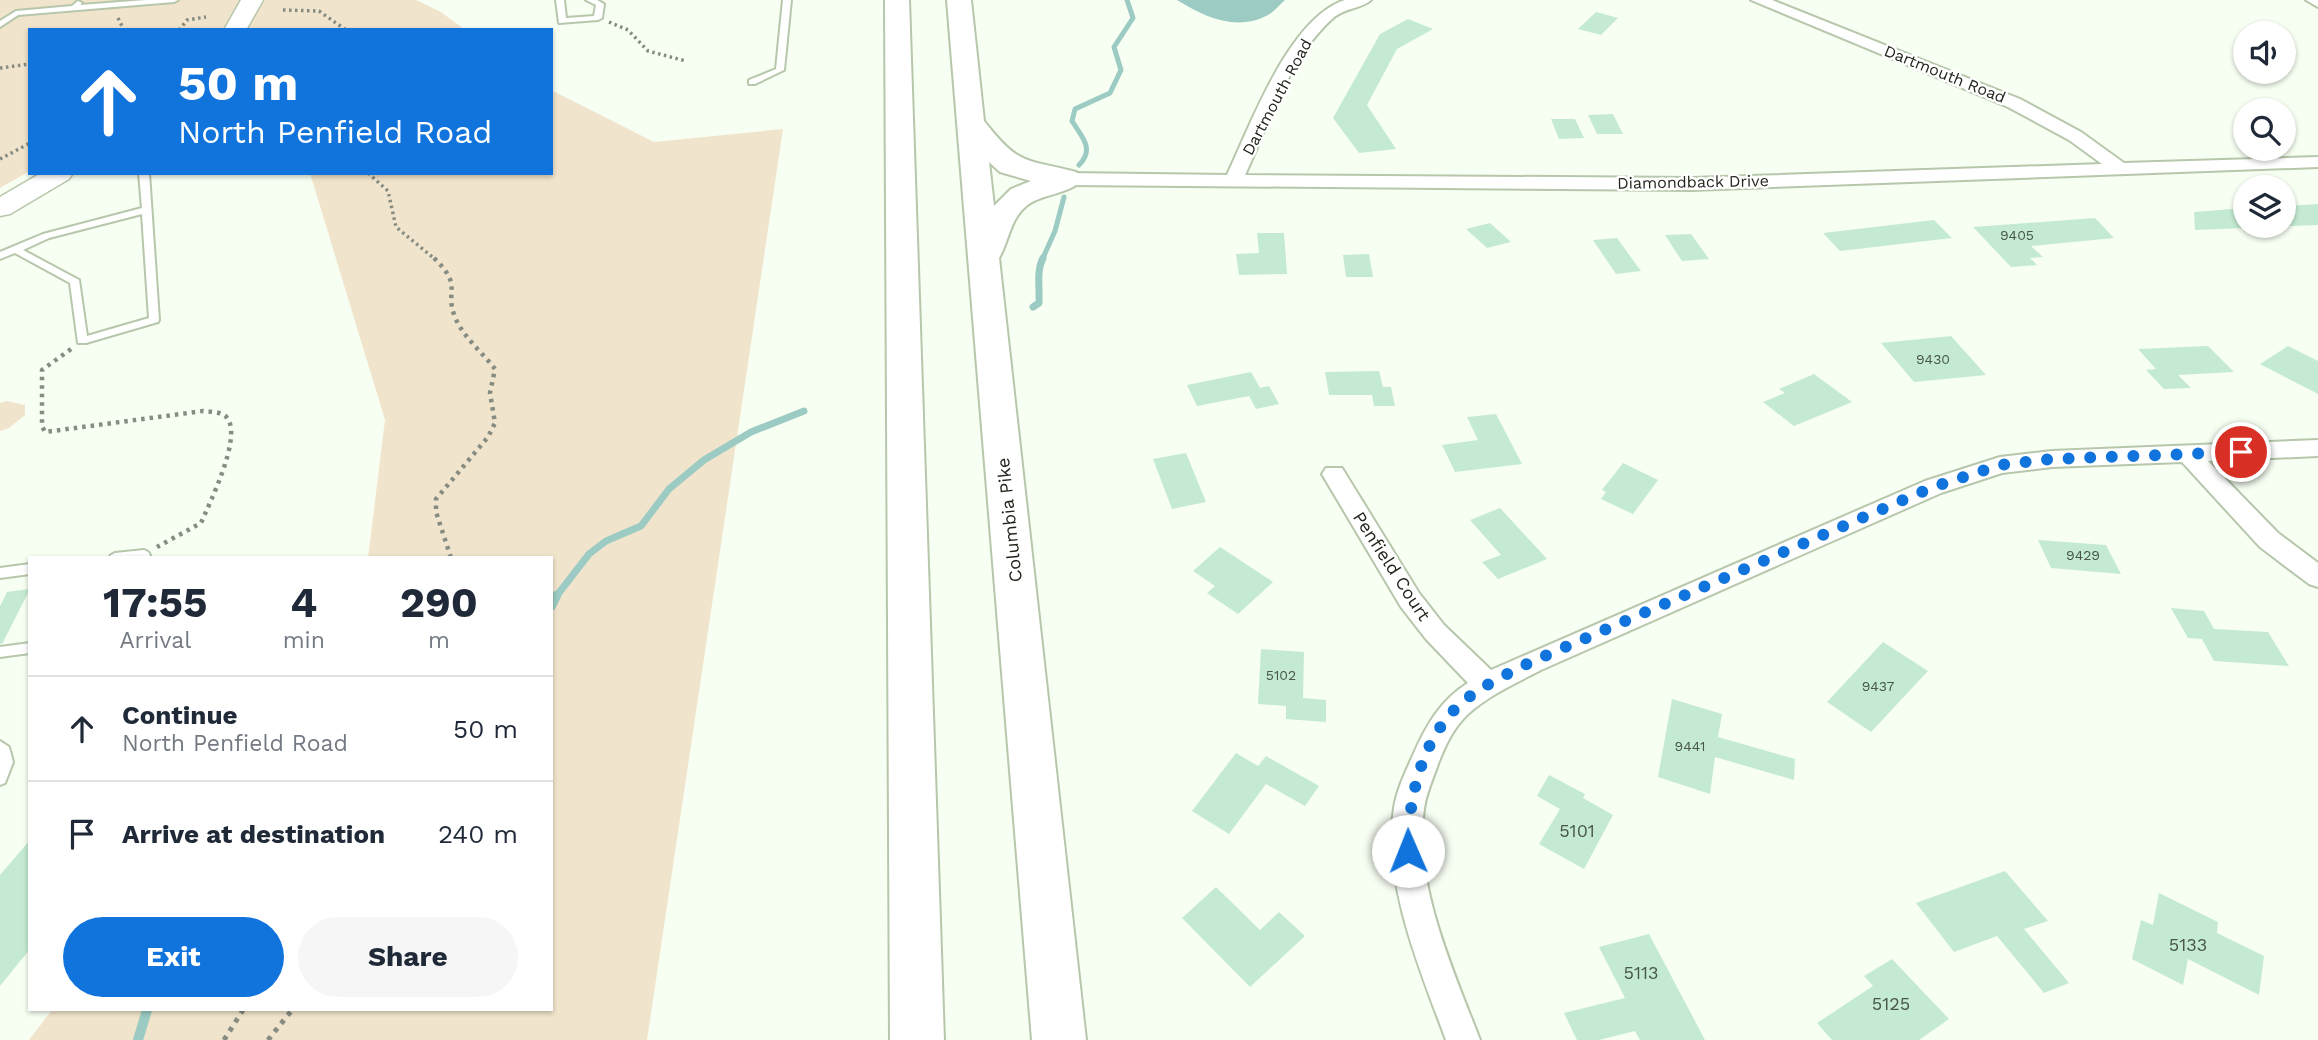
<!DOCTYPE html>
<style>
body{margin:0;font-family:"Work Sans",sans-serif;background:#f6f6f7;color:#1f2937;height:100vh;display:flex;flex-direction:column;font-size:26px;white-space:nowrap}
*{box-sizing:border-box;margin:0}
p{font-size:23px;color:#747a83}
.icon{flex:none;width:38px;height:38px;fill:none;stroke:currentColor;stroke-width:2;stroke-linecap:round;stroke-linejoin:round}
.map{position:relative;flex:1;overflow:hidden}
.side{position:absolute;left:28px;top:556px;width:525px;height:455px;display:flex;flex-direction:column;background:#fff;border-radius:0px;box-shadow:0 2px 5px #0004}
.side>*{flex:none}
.top-card{position:absolute;left:28px;top:28px;width:525px;height:147px;border-radius:0px;box-shadow:0 2px 5px #0004;background:#1174dc;color:#fff;overflow:hidden}
.fabs{position:absolute;left:2233px;top:21px;display:grid;gap:14px}
.fabs a{display:grid;place-items:center;width:63px;height:63px;border-radius:50%;background:#fff;box-shadow:0 2px 5px #0004;font-size:35px}
.pin{position:absolute;display:grid;place-items:center;width:60px;height:60px;color:#fff;margin:-30px;border:4px solid #fff;border-radius:50%;box-shadow:0 2px 7px #0007}
.me{position:absolute;width:77px;margin:-38px;rotate:359deg;stroke-linejoin:round;filter:drop-shadow(0 0 5px #0008)}
.turn{display:flex;align-items:center;gap:24px;height:147px;padding:0 35px;font-size:32px}
.turn .icon{width:91px;height:91px;stroke-width:2.5}
.turn b{display:block;font-size:49px;line-height:60px}
.eta{display:flex;justify-content:space-evenly;align-items:center;height:119px;text-align:center}
.eta b{font-size:42px;font-weight:700;line-height:49px}
.action{display:flex;gap:14px;margin-top:auto;padding:14px 35px}
.action a{flex:1;height:80px;border-radius:42px;background:#1174dc;color:#fff;font-size:28px;font-weight:700;line-height:80px;text-align:center}
.action a+a{background:#f6f6f7;color:#1f2937}
ul{padding:0;list-style:none}
li{display:flex;align-items:center;gap:21px;height:105px;padding:0 35px;border-top:2px solid #e0e1e3}
li div{flex:1}
li b{display:block;font-size:26px}
li em{font-style:normal}
.map>svg:first-child{display:block}
.green{fill:#f1e4cc}
.water{fill:#9bcbc2}
.lines{fill:none;stroke-linecap:round;stroke-linejoin:round}
.stream-far2{stroke:#9bcbc2;stroke-width:5}
.stream-far1{stroke:#9bcbc2;stroke-width:7}
.stream{stroke:#9bcbc2;stroke-width:10}
.building{fill:#c4ebd2}
.service-casing{stroke:#b6c7ab;stroke-width:4}
.minor-casing{stroke:#b6c7ab;stroke-width:4}
.secondary-casing{stroke:#b6c7ab;stroke-width:3}
.motorway-casing{stroke:#b6c7ab;stroke-width:4}
.path-far2{stroke:#868c81;stroke-width:3.5;stroke-dasharray:2.5 3.5;stroke-linecap:butt}
.path-far1{stroke:#868c81;stroke-width:4.5;stroke-dasharray:3.5 5;stroke-linecap:butt}
.path{stroke:#868c81;stroke-width:5;stroke-dasharray:4.5 6;stroke-linecap:butt}
.service{fill:#fff;fill-rule:evenodd}
.minor{fill:#fff;fill-rule:evenodd}
.secondary{fill:#fff;fill-rule:evenodd}
.motorway{fill:#fff;fill-rule:evenodd}
.route{stroke:#1174dc;stroke-width:12;stroke-dasharray:0 21.6}
.labels{text-anchor:middle;dominant-baseline:central;stroke-width:5;stroke-linejoin:round;paint-order:stroke}
.number-label{font-size:14px;fill:#495749}
.far-street-label{font-size:16px;fill:#20261b;stroke:#fff}
.street-label{font-size:18px;fill:#20261b;stroke:#fff}
.near-number-label{font-size:18px;fill:#495749}
</style>
<div class="map">
<svg width="2318" height="1040" viewBox="0 0 2318 1040">
<rect width="100%" height="100%" fill="#f7fef2"/>
<!-- green -->
<path class="green" d="M0,0H416L441,12L465,30H30V171L0,188Z
M551,90L654,142L783,129L647,1040H29L52,1010H551V558H368L385,420L310,173H551Z
M7,401L25,405V415L9,428L0,431V403Z"/>
<!-- water -->
<path class="water" d="M1177,0H1285C1280,4 1274,12 1268,15C1236,32 1205,17 1177,0Z"/>
<g class="lines">
<!-- stream-far2 -->
<path class="stream-far2" d="M1079,165C1095,149 1082,137 1072,121L1075,109L1110,93L1121,70L1114,47L1133,18L1127,0
M1042,260L1055,231L1064,197"/>
<!-- stream-far1 -->
<path class="stream-far1" d="M1033,307L1039,303C1040,288 1036,271 1043,258
M555,598L589,554L606,541L641,526L669,489L704,460L751,432L804,411"/>
<!-- stream -->
<path class="stream" d="M551,606L556,596
M138,1040L147,1010"/>
</g>
<!-- building -->
<path class="building" d="M1596,12L1618,18L1601,35L1578,29Z
M1408,19L1433,29L1397,49L1367,105L1396,149L1359,153L1333,118L1380,34Z
M1613,114L1623,134H1597L1588,115Z
M1551,119H1575L1584,138L1559,139Z
M2318,204V225L2195,230L2194,212L2245,208V226H2284V206Z
M2095,218L2114,238L2031,246L2043,257L2030,258L2037,265L2011,267L1973,227Z
M1934,220L1952,238L1840,251L1823,233Z
M1490,223L1511,242L1487,248L1466,229Z
M1257,233H1284L1287,274L1239,275L1236,254L1259,253Z
M1691,234L1709,259L1682,261L1665,235Z
M1617,238L1641,271L1616,274L1593,240Z
M1369,254L1373,277H1346L1343,255Z
M1951,336L1986,375L1914,382L1881,343Z
M2208,346L2234,372L2178,375L2191,388L2164,389L2146,370L2156,369L2138,349Z
M2288,346L2318,361V394L2260,364Z
M1379,371L1383,387H1391L1395,406H1374L1372,395H1329L1325,372Z
M1251,372L1260,388L1269,386L1279,404L1256,409L1249,396L1197,406L1187,385Z
M1814,374L1852,402L1794,426L1763,402L1785,393L1779,389Z
M1496,414L1522,464L1455,472L1442,445L1478,440L1467,417Z
M1186,453L1206,502L1172,509L1153,459Z
M1623,463L1658,480L1633,514L1601,499L1606,492L1602,490Z
M1500,508L1547,559L1498,579L1482,562L1501,555L1470,520Z
M2038,540L2106,545L2121,574L2051,568Z
M1220,547L1273,582L1238,614L1207,593L1215,586L1193,571Z
M30,589L2,644H0V606L7,592Z
M2171,608L2204,611L2214,629L2268,632L2289,666L2214,661L2202,639L2188,638Z
M1883,642L1928,671L1871,732L1827,702Z
M1261,649L1304,652L1303,698L1326,700V722L1286,719V706L1258,704Z
M1672,699L1722,714L1718,737L1795,759L1794,780L1715,757L1710,794L1658,777Z
M1236,753L1258,766L1266,756L1319,786L1305,806L1266,784L1229,834L1192,811Z
M1549,775L1585,794L1583,798L1613,815L1584,869L1539,844L1560,809L1537,796Z
M30,840V949L0,986V875Z
M2005,871L2048,921L2024,929L2069,983L2044,993L1997,936L1954,952L1916,903Z
M1216,887L1260,930L1279,912L1305,936L1250,987L1182,918Z
M2159,893L2218,922L2217,933L2264,956L2259,995L2188,959L2183,985L2132,959L2141,920L2153,925Z
M1649,934L1705,1040H1640L1635,1031L1599,1040H1577L1564,1013L1625,998L1599,947Z
M1892,959L1949,1019L1919,1040H1832L1817,1023L1873,986L1864,976Z"/>
<g class="lines">
<!-- service casing -->
<g class="service-casing">
<path id="service" d="M146,0H178L174,2L18,15L0,27V21L16,11L72,6L78,1L82,3L80,5Z
M556,0H564L566,18L594,16L596,5L586,0H597L604,4L602,18L598,20L559,23Z
M783,0H791L784,70L755,84H749V80L776,69Z
M139,173H149L159,320L158,322L86,343H78L70,283L15,253L0,259V252L43,234L142,208ZM142,214L149,318L87,336L79,280L23,250L49,238Z
M144,550L148,552L150,555L148,558H109L111,555L115,553Z
M30,564V574L0,578V568Z
M30,643V653L0,657V647Z
M0,741L9,747L13,762L5,783L0,785Z"/>
</g>
<!-- minor casing -->
<g class="minor-casing">
<path id="minor" d="M1345,0H1371C1361,9 1343,8 1332,19C1289,58 1269,123 1245,175L1692,178L2102,164L2069,140L2008,107L1751,0H1772L2020,99L2081,132L2124,163L2318,157V167L1692,190L1068,185L1059,179L1068,173L1227,175C1251,124 1289,18 1345,0Z
M2306,0H2318V7Z
M2318,440V456L2208,461L2278,533L2318,563V587L2309,584L2260,547L2182,462L2052,467L2002,473L1941,493L1541,670C1516,683 1489,695 1468,714C1453,728 1445,746 1438,764C1433,779 1426,793 1424,809C1413,883 1454,972 1480,1040H1446C1421,972 1382,882 1394,808C1397,789 1406,771 1414,753C1427,724 1441,700 1468,683L1426,639L1401,607L1322,474L1326,468H1342L1419,593L1444,625L1491,670L1925,481L2000,457L2052,451Z"/>
</g>
<!-- secondary casing -->
<g class="secondary-casing">
<path id="secondary" d="M241,0H263L246,30H224Z
M41,173H73L69,179L10,214L0,216V197Z"/>
</g>
<!-- motorway casing -->
<g class="motorway-casing">
<path id="motorway" d="M885,0H909L944,1040H890Z
M947,0H971L984,121C1019,166 1025,159 1076,172L1082,179C1071,195 1039,193 1024,208C1010,221 1008,243 999,258L1086,1040H1032ZM989,162L1000,172L1031,181L1011,189L994,206Z"/>
</g>
<!-- path-far2 -->
<path class="path-far2" d="M283,10L319,11L346,30
M118,18L124,30
M609,22L628,30L648,51L686,61
M179,30L187,20L206,17
M0,68L30,64
M0,159L30,143
M368,173L388,191L396,227L436,260"/>
<!-- path-far1 -->
<path class="path-far1" d="M434,258C464,287 444,290 455,317C463,337 482,352 495,369L490,393L495,423L488,437L436,499V512L451,558
M71,349L42,370V426L45,432L203,411C211,412 223,411 228,419C241,440 210,502 201,523L157,547"/>
<!-- path -->
<path class="path" d="M224,1040L243,1010
M268,1040L292,1010"/>
<!-- service -->
<use href="#service" class="service"/>
<!-- minor -->
<use href="#minor" class="minor"/>
<!-- secondary -->
<use href="#secondary" class="secondary"/>
<!-- motorway -->
<use href="#motorway" class="motorway"/>
</g>
<g class="lines">
<!-- route -->
<path class="route" d="M1408,851C1408,802 1420,743 1457,707C1478,687 1506,675 1531,662L1933,487L2000,465L2052,459L2241,452"/>
</g>
<g class="labels">
<!-- number labels -->
<g class="number-label">
<text x="2017" y="235">9405</text>
<text x="1933" y="359">9430</text>
<text x="2083" y="555">9429</text>
<text x="1281" y="675">5102</text>
<text x="1878" y="686">9437</text>
<text x="1690" y="746">9441</text>
</g>
<!-- far-street labels -->
<g class="far-street-label">
<text transform="translate(1945 74) rotate(22)">Dartmouth Road</text>
<text transform="translate(1277 97) rotate(-62)">Dartmouth Road</text>
<text transform="translate(1693 182) rotate(-1)">Diamondback Drive</text>
</g>
<!-- street labels -->
<g class="street-label">
<text transform="translate(1009 520) rotate(-96)">Columbia Pike</text>
<text transform="translate(1392 566) rotate(57)">Penfield Court</text>
</g>
<!-- near-number labels -->
<g class="near-number-label">
<text x="1577" y="830">5101</text>
<text x="2188" y="944">5133</text>
<text x="1641" y="972">5113</text>
<text x="1891" y="1003">5125</text>
</g>
</g>
</svg>
<div class="fabs">
<a><svg class="icon" aria-label="sound" viewBox="0 0 24 24"><path d="M4 9h4l5-4v14l-5-4H4zM17 9q2 3 0 6"/></svg></a>
<a><svg class="icon" aria-label="search" viewBox="0 0 24 24"><circle cx="10" cy="10" r="6"/><path d="M15 15l6 6"/></svg></a>
<a><svg class="icon" aria-label="layers" viewBox="0 0 24 24"><path d="M12 4l9 5-9 5-9-5zM3 14l9 5 9-5"/></svg></a>
</div>
<div class="pin" style="left:2241px;top:452px;background:#d93025"><svg class="icon" aria-label="arrive" viewBox="0 0 24 24"><path d="M6 21V4h12l-3 4 3 4H6"/></svg></div>
<svg class="me" style="left:1408px;top:851px" viewBox="-20 -20 40 40"><circle r="19" fill="#fff"/><path d="M0-13L10 11 0 6-10 11z" fill="#1174dc"/></svg>
<div class="top-card">
<div class="turn"><svg class="icon" aria-label="ahead" viewBox="0 0 24 24"><path d="M12 20V5M6 11l6-6 6 6"/></svg><div><b>50 m</b>North Penfield Road</div></div>
</div>
<section class="side">
<div class="eta">
<div><b>17:55</b><p>Arrival</p></div>
<div><b>4</b><p>min</p></div>
<div><b>290</b><p>m</p></div>
</div>
<ul>
<li><svg class="icon" aria-label="ahead" viewBox="0 0 24 24"><path d="M12 20V5M6 11l6-6 6 6"/></svg><div><b>Continue</b><p>North Penfield Road</p></div><em>50 m</em></li>
<li><svg class="icon" aria-label="arrive" viewBox="0 0 24 24"><path d="M6 21V4h12l-3 4 3 4H6"/></svg><div><b>Arrive at destination</b></div><em>240 m</em></li>
</ul>
<div class="action"><a>Exit</a><a>Share</a></div>
</section>
</div>
